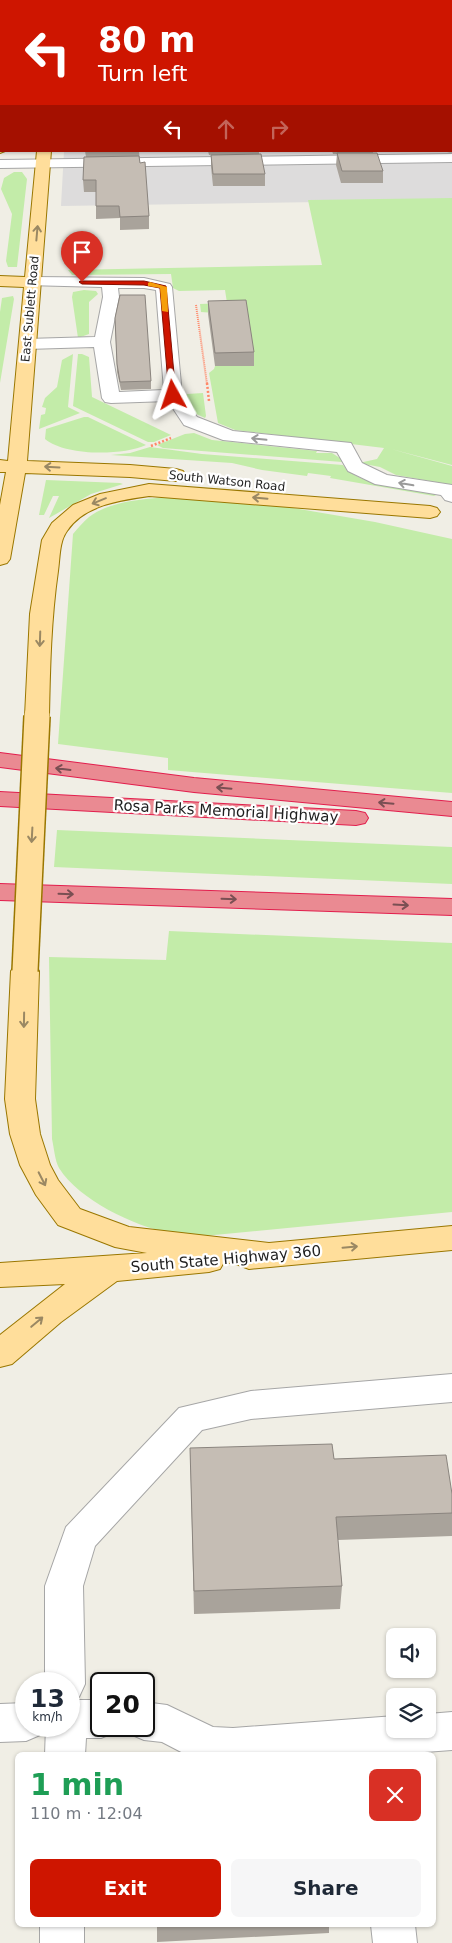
<!DOCTYPE html>
<meta charset="utf-8">
<style>
body{margin:0;font-family:"DejaVu Sans",sans-serif;background:#f6f6f7;color:#1f2937;height:100vh;display:flex;flex-direction:column;font-size:19px;white-space:nowrap}
*{box-sizing:border-box;margin:0}
p{font-size:16px;color:#747a83}
.icon{flex:none;width:28px;height:28px;fill:none;stroke:currentColor;stroke-width:2;stroke-linecap:round;stroke-linejoin:round}
.map{position:relative;flex:1;overflow:hidden}
.details{position:absolute;left:15px;top:1752px;width:421px;height:175px;display:flex;flex-direction:column;background:#fff;border-radius:8px;box-shadow:0 1px 4px #0004}
.details>*{flex:none}
.guide{position:absolute;left:0px;top:0px;width:452px;height:152px;box-shadow:0 1px 4px #0004;background:#ce1500;color:#fff;overflow:hidden}
.controls{position:absolute;left:386px;top:1628px;display:grid;gap:10px}
.controls a{display:grid;place-items:center;width:50px;height:50px;border-radius:8px;background:#fff;box-shadow:0 1px 4px #0004;font-size:25px}
.speed{position:absolute;left:15px;top:1672px;display:flex;gap:10px;font-size:25px;font-weight:700;text-align:center}
.speed>*{display:grid;place-content:center;width:65px;height:65px;border-radius:50%;background:#fff;box-shadow:0 1px 4px #0004;line-height:1}
.speed small{font-size:12px;font-weight:400}
.speed .limit{border:2px solid #111;border-radius:8px;background:#fff;color:#111}
.pin{position:absolute;display:grid;place-items:center;width:42px;height:42px;color:#fff;margin:-51px -21px;border-radius:50% 50% 50% 0;rotate:-45deg;box-shadow:0 0 5px #0007}
.pin .icon{rotate:45deg}
.me{position:absolute;width:55px;margin:-28px;rotate:355deg;stroke-linejoin:round;filter:drop-shadow(0 0 4px #0008)}
.turn{display:flex;align-items:center;gap:18px;height:105px;padding:0 15px;font-size:22px}
.turn .icon{width:65px;height:65px;stroke-width:2.5}
.turn b{display:block;font-size:35px;line-height:42px}
.lanes{display:flex;align-items:center;height:48px;padding:0 15px;background:#0003;justify-content:center;gap:25px;direction:ltr}
.lanes .off{opacity:.35}
.round{display:grid;place-items:center;flex:none;width:52px;height:52px;border-radius:8px;background:#f6f6f7}
.overview{display:flex;align-items:center;justify-content:space-between;height:85px;padding:0 15px}
h1{font-size:30px;font-weight:800;line-height:38px;color:#1e9e55}
.primary-button{display:flex;gap:10px;margin-top:auto;padding:10px 15px}
.primary-button a{flex:1;height:58px;border-radius:8px;background:#ce1500;color:#fff;font-size:20px;font-weight:800;line-height:58px;text-align:center}
.primary-button a+a{background:#f6f6f7;color:#1f2937}
.map>svg:first-child{display:block}
.residential{fill:#dddcdc}
.grass{fill:#c3eca9}
.lines{fill:none;stroke-linecap:round;stroke-linejoin:round}
.minor-casing{stroke:#a6a6a6;stroke-width:2}
.major-casing{stroke:#9a7700;stroke-width:2}
.highway-casing{stroke:#e21e4d;stroke-width:2}
.path-far1{stroke:#ff8667;stroke-width:2;stroke-dasharray:1 1;stroke-linecap:butt}
.path{stroke:#ff8667;stroke-width:2.5;stroke-dasharray:2 2;stroke-linecap:butt}
.minor{fill:#fff;fill-rule:evenodd}
.major{fill:#ffde9b;fill-rule:evenodd}
.highway{fill:#ea8a92;fill-rule:evenodd}
.major-bridge-casing{stroke:#9a7700;stroke-width:28;stroke-linecap:butt}
.major-bridge{stroke:#ffde9b;stroke-width:25}
.wall{fill:#a9a39b}
.building{fill:#c5bdb4;stroke:#8a847e}
.oneway{stroke:#9a8863}
.oneway2{stroke:#9a9a9a}
.oneway3{stroke:#7a4f53}
.route{fill:#ce1500;stroke:#860e00}
.slow{fill:#f59e0b}
.labels{text-anchor:middle;dominant-baseline:central;stroke-width:4.5;stroke-linejoin:round;paint-order:stroke}
.far-street-label{font-size:12px;fill:#1f1f1f;stroke:#fff}
.street-label{font-size:15px;fill:#1f1f1f;stroke:#fff}
</style>
<div class="map">
<svg width="452" height="1943" viewBox="0 0 452 1943">
<rect width="100%" height="100%" fill="#f0eee5"/>
<!-- residential -->
<path class="residential" d="M73,0H452V200L61,206L64,151H451V1Z"/>
<!-- grass -->
<path class="grass" d="M14,172H22L27,179L17,267H8L6,261L12,214L1,189L4,178Z
M452,198V465L391,449L452,466V485L396,475L380,467L359,463L377,459L384,448L235,430L218,423L209,373L214,369L215,366L254,365L215,313L201,312L200,304L227,303L225,290L179,291L173,288L171,274L72,275L68,270L322,265L308,200Z
M84,290L96,291L98,294L89,302V334L78,338L72,297L73,292Z
M13,296L14,299L0,383V312L2,298Z
M73,354L68,407L80,413L39,429L41,415L45,414L46,408L42,407L45,398L57,387L62,360Z
M78,354H82L89,357L92,397L171,435L154,442H148L73,406Z
M203,393L206,416L205,418L188,410L184,400L187,394Z
M84,417H88L146,445C122,456 65,456 45,439L46,429Z
M194,433L212,440L317,451L316,453H332L343,460L342,462L163,448L157,445L185,434Z
M150,447L202,454L343,465C356,486 413,489 438,494L434,496L330,478L331,476L308,473L307,476L262,470L232,463L111,455L130,453Z
M46,480L120,483L123,484L91,494L49,518L59,496H53L44,515H39Z
M184,496L264,503L375,522L452,539V793L168,770V758L58,744L73,534C78,528 83,522 89,517C112,499 156,498 184,496Z
M57,830L452,847V884L54,867Z
M169,931L452,943V1212L204,1236C193,1235 181,1235 170,1233C134,1226 79,1200 59,1168C55,1161 54,1148 52,1139L49,957L166,960Z"/>
<g class="lines">
<!-- minor casing -->
<g class="minor-casing">
<path id="minor" d="M159,0H171V1H160Z
M349,0H361L362,1H350Z
M0,121H1V129H0Z
M452,154V162L0,168V160Z
M33,277L144,278L170,284L172,287L182,395L197,417L233,431L351,443L362,463L387,475L452,485V502L445,500L441,495L375,484L348,471L337,452L223,440L184,425L168,401L111,403L105,402L102,398L94,347L27,349L21,348L19,344L21,340L27,339L95,337L103,297L102,287L27,285L25,282L27,279ZM118,288H144L156,290L164,390L119,392L110,342L119,297Z
M452,1374V1402L251,1419L202,1430L95,1546L83,1586L85,1684L79,1697L70,1700H101V1726H118L115,1732L101,1738H86L85,1755H45L46,1726H69V1684H45V1586L66,1527L179,1408L251,1391Z
M144,1702L167,1705L213,1727L233,1728L395,1716V1729H428V1714L452,1712V1750L384,1755H187L162,1742L144,1740L130,1734L126,1726H144Z
M26,1703V1726H44L40,1735L26,1741L0,1742V1704Z
M40,1925H84V1943H40Z
M371,1925H415L417,1943H373Z"/>
</g>
<!-- major casing -->
<g class="major-casing">
<path id="major" d="M8,0H20V1H9Z
M48,0H60V1H49Z
M0,138L1,151H5L0,153Z
M37,151H51L27,461L130,465L176,469L183,471L186,475L183,479L176,481L130,477L25,473L10,559L7,563L0,565V505L6,472H0V460L8,461L24,287L0,286V276L25,277Z
M149,484L430,506L437,508L440,512L437,516L430,518L149,496C121,500 84,505 67,531C59,542 60,558 58,571C51,620 50,667 49,716L45,721L37,723L29,721L25,716L30,614L42,540L52,523L73,505L100,494Z
M25,962L35,965L39,971L35,1099L40,1134L50,1165L58,1180L80,1209L129,1227L269,1243L452,1226V1250L249,1269L236,1264L224,1262L220,1269L209,1272L117,1281L61,1322L12,1364L0,1367V1335L65,1284L0,1287V1263L147,1253L115,1247L58,1225L36,1195L20,1165L10,1134L5,1099L11,971L15,965Z"/>
</g>
<!-- highway casing -->
<g class="highway-casing">
<path id="highway" d="M0,753L194,778L452,802V816L194,792L0,767Z
M0,792L356,811L365,813L368,818L365,823L356,825L0,806Z
M0,884L452,899V915L0,900Z"/>
</g>
<!-- path-far1 -->
<path class="path-far1" d="M196,305L207,384"/>
<!-- path -->
<path class="path" d="M207,383L209,401
M151,446L171,438"/>
<!-- minor -->
<use href="#minor" class="minor"/>
<!-- major -->
<use href="#major" class="major"/>
<!-- highway -->
<use href="#highway" class="highway"/>
<!-- major-bridge casing -->
<g class="major-bridge-casing">
<path id="major-bridge" d="M25,971L37,716"/>
</g>
<!-- major-bridge -->
<use href="#major-bridge" class="major-bridge"/>
</g>
<!-- wall -->
<path class="wall" d="M451,42H452V153L447,152V151H451Z
M85,151H139L140,163L149,216V229L120,230V218L96,219V192H84L83,180L86,157Z
M208,151H259V154L265,174V186H213L211,167V155H209Z
M332,151H373V153L383,171V183H341L336,165L337,154H333Z
M208,301L254,352V366H215L208,314Z
M115,318L151,381V389L121,390L117,372Z
M190,1448L334,1459L452,1494V1536L338,1540L342,1586L340,1609L194,1614Z
M157,1925H329V1933L157,1942Z"/>
<!-- building -->
<path class="building" d="M92,0H134V1H92Z
M195,0H235V1H195Z
M288,0H330L331,1H288Z
M389,0H424V1H390Z
M451,42H452V141H451Z
M337,153H377L383,171H342Z
M261,154L265,174H213L211,155Z
M139,156L140,163L145,162L149,216L120,217L119,206H96V180H83L84,157Z
M120,295H145L151,381L120,382L117,364L115,318Z
M246,300L254,352L215,353L208,301Z
M332,1444L334,1459L446,1455L452,1494V1513L336,1517L342,1586L194,1591L190,1448Z"/>
<!-- one-way arrows -->
<defs><path id="oneway-shaft" d="M-6 0H5M1.5-3L5.5 0L1.5 3" fill="none" stroke-width="1.6" stroke-linecap="round" stroke-linejoin="round" transform="scale(1.25)"/></defs>
<g class="oneway">
<use href="#oneway-shaft" transform="translate(37 233) rotate(-85)"/>
<use href="#oneway-shaft" transform="translate(52 467) rotate(-177)"/>
<use href="#oneway-shaft" transform="translate(260 498) rotate(-175)"/>
<use href="#oneway-shaft" transform="translate(99 501) rotate(158)"/>
<use href="#oneway-shaft" transform="translate(40 639) rotate(92)"/>
<use href="#oneway-shaft" transform="translate(32 835) rotate(93)"/>
<use href="#oneway-shaft" transform="translate(24 1020) rotate(91)"/>
<use href="#oneway-shaft" transform="translate(42 1179) rotate(63)"/>
<use href="#oneway-shaft" transform="translate(350 1247) rotate(-5)"/>
<use href="#oneway-shaft" transform="translate(37 1322) rotate(-40)"/>
</g>
<g class="oneway2">
<use href="#oneway-shaft" transform="translate(259 439) rotate(-174)"/>
<use href="#oneway-shaft" transform="translate(406 484) rotate(-170)"/>
</g>
<g class="oneway3">
<use href="#oneway-shaft" transform="translate(63 769) rotate(-173)"/>
<use href="#oneway-shaft" transform="translate(224 788) rotate(-175)"/>
<use href="#oneway-shaft" transform="translate(386 803) rotate(-175)"/>
<use href="#oneway-shaft" transform="translate(66 894) rotate(2)"/>
<use href="#oneway-shaft" transform="translate(229 899) rotate(2)"/>
<use href="#oneway-shaft" transform="translate(401 905) rotate(3)"/>
</g>
<!-- route -->
<path class="route" d="M80,281H144L166,286L176,396L169,395L160,288L144,285L82,284L79,282Z"/>
<!-- slow -->
<path class="slow" d="M150,282L167,287L168,312L162,311L160,288L148,286V283Z"/>
<g class="labels">
<!-- far-street labels -->
<g class="far-street-label">
<text transform="translate(30 309) rotate(-85)">East Sublett Road</text>
<text transform="translate(227 481) rotate(6)">South Watson Road</text>
</g>
<!-- street labels -->
<g class="street-label">
<text transform="translate(226 811) rotate(3)">Rosa Parks Memorial Highway</text>
<text transform="translate(226 1259) rotate(-5)">South State Highway 360</text>
</g>
</g>
</svg>
<div class="controls">
<a><svg class="icon" aria-label="sound" viewBox="0 0 24 24"><path d="M4 9h4l5-4v14l-5-4H4zM17 9q2 3 0 6"/></svg></a>
<a><svg class="icon" aria-label="layers" viewBox="0 0 24 24"><path d="M12 4l9 5-9 5-9-5zM3 14l9 5 9-5"/></svg></a>
</div>
<div class="speed"><div>13<small>km/h</small></div><div class="limit">20</div></div>
<div class="pin" style="left:82px;top:282px;background:#d93025"><svg class="icon" aria-label="arrive" viewBox="0 0 24 24"><path d="M6 21V4h12l-3 4 3 4H6"/></svg></div>
<svg class="me" style="left:173px;top:395px" viewBox="-20 -20 40 40"><path d="M0-17L14 15 0 8-14 15z" fill="#ce1500" stroke="#fff" stroke-width="4"/></svg>
<div class="guide">
<div class="turn"><svg class="icon" aria-label="left" viewBox="0 0 24 24"><path d="M17 20v-9H6M10 6l-5 5 5 5"/></svg><div><b>80 m</b>Turn left</div></div>
<div class="lanes"><svg class="icon" aria-label="left" viewBox="0 0 24 24"><path d="M17 20v-9H6M10 6l-5 5 5 5"/></svg><svg class="icon off" aria-label="ahead" viewBox="0 0 24 24"><path d="M12 20V5M6 11l6-6 6 6"/></svg><svg class="icon off" aria-label="right" viewBox="0 0 24 24"><path d="M7 20v-9h11M14 6l5 5-5 5"/></svg></div>
</div>
<section class="details">
<div class="overview"><div><h1>1 min</h1><p>110 m · 12:04</p></div><a class="round" style="background:#d93025;color:#fff"><svg class="icon" aria-label="close" viewBox="0 0 24 24"><path d="M6 6l12 12M18 6L6 18"/></svg></a></div>
<div class="primary-button"><a>Exit</a><a>Share</a></div>
</section>
</div>
